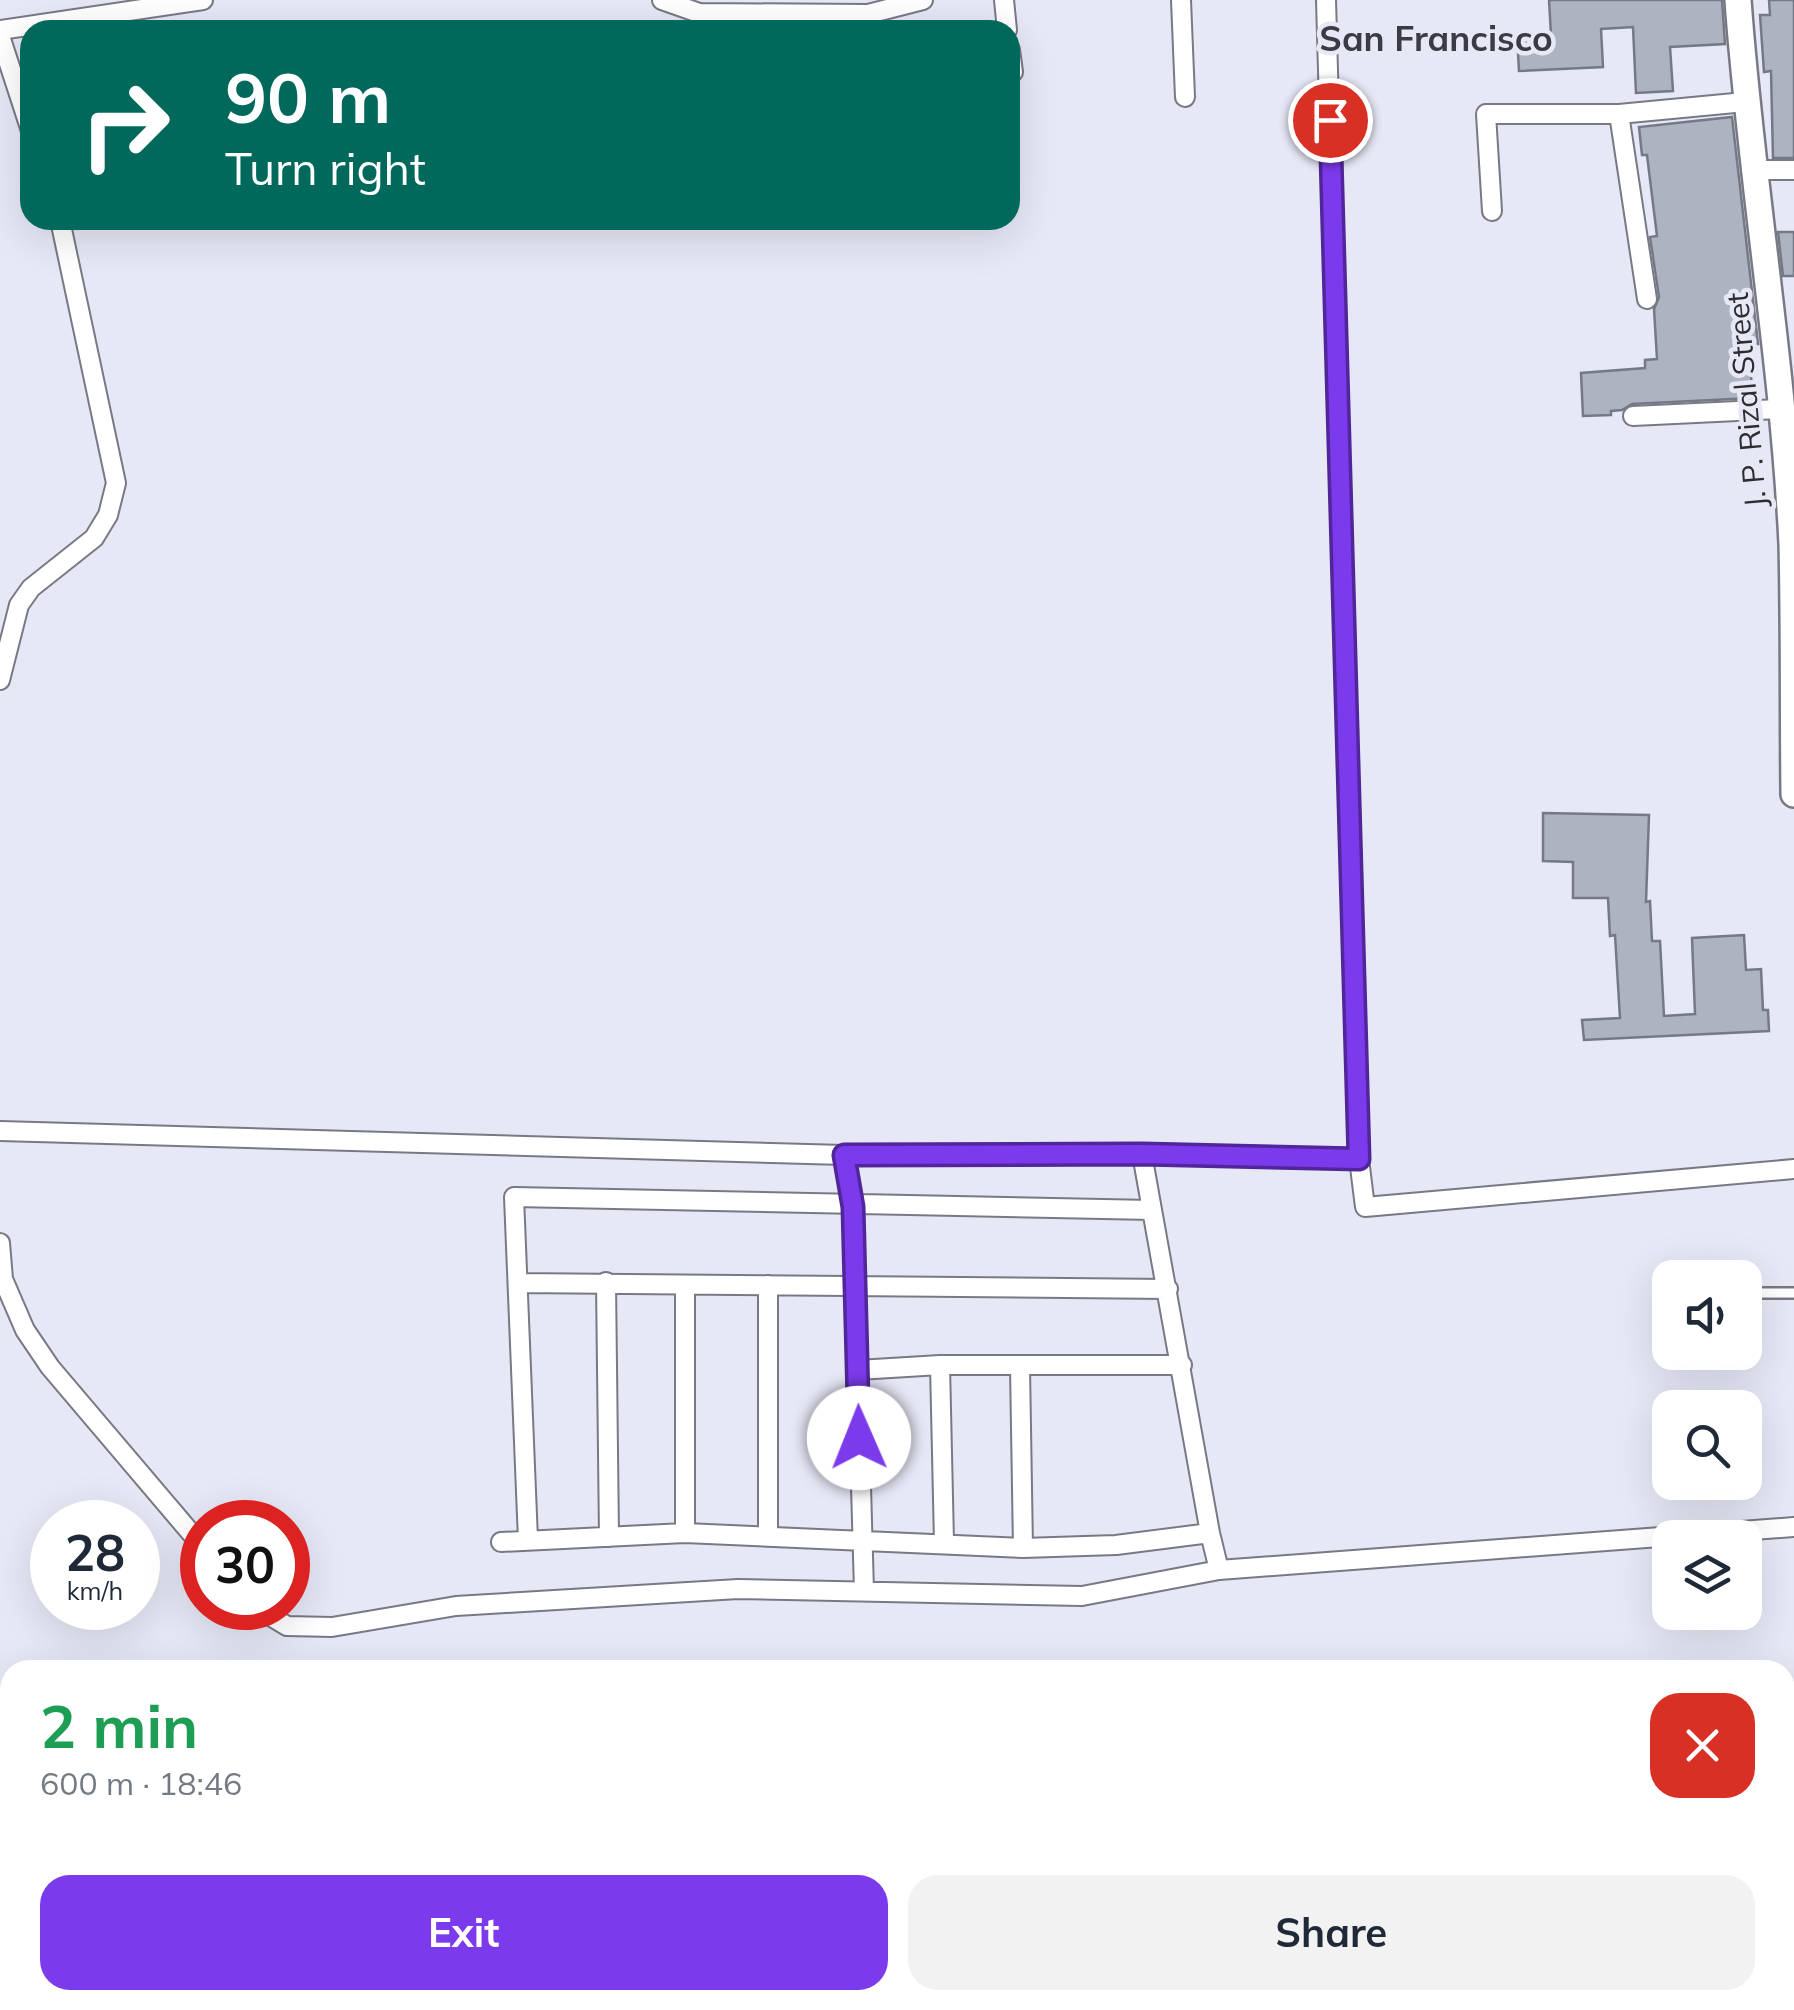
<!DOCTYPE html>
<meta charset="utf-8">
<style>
body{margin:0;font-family:Mulish,sans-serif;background:#f2f2f3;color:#1f2937;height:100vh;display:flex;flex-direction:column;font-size:38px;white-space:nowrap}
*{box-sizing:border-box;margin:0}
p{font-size:32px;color:#747a83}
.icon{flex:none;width:55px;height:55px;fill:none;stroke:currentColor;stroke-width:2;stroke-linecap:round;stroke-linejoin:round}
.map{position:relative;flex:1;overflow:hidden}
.details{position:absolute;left:0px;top:1660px;width:1795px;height:350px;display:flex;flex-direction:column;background:#fff;border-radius:30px 30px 0 0;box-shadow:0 10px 40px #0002}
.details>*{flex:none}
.guide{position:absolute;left:20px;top:20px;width:1000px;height:210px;border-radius:30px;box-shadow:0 10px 40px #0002;background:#00695c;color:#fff;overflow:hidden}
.buttons{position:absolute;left:1652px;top:1260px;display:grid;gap:20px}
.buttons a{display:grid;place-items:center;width:110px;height:110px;border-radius:20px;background:#fff;box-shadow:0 10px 40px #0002;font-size:50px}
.speed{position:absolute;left:30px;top:1500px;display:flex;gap:20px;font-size:50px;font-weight:700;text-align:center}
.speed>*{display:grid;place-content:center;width:130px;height:130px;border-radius:50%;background:#fff;box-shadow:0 10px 40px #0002;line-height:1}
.speed small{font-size:25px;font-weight:400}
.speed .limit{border:15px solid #d22;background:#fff;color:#111}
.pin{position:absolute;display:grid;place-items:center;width:85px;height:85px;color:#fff;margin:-42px;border:5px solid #fff;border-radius:50%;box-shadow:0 2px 10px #0007}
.me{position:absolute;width:110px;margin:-55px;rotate:359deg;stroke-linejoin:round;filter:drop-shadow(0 0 8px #0008)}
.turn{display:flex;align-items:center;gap:35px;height:210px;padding:0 40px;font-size:45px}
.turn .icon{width:130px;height:130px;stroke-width:2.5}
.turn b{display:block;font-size:70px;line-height:85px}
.round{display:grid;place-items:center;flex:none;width:105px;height:105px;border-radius:30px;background:#f2f2f3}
.headline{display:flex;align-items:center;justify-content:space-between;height:170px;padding:0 40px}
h1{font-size:60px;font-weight:700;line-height:75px;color:#1e9e55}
.action{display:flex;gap:20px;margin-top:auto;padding:20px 40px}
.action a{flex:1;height:115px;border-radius:30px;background:#7c3aed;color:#fff;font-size:40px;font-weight:700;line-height:115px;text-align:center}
.action a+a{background:#f2f2f3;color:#1f2937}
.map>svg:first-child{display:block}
.building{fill:#adb4c0;stroke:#747a85;stroke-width:2.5}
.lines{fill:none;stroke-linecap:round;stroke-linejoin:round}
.lane-casing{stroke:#787985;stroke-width:14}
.street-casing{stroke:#787985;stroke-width:22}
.secondary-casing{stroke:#787985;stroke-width:30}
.lane{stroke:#fff;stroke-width:9}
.street{stroke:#fff;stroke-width:18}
.secondary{stroke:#fff;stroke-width:25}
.route-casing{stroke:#51269a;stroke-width:25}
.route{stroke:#7c3aed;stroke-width:18}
.labels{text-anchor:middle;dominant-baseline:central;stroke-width:9;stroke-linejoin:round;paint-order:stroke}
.street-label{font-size:30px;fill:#2c2c31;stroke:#e7e8f6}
.quarter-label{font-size:35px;font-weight:bold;fill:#3b3b46;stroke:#e7e8f6}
</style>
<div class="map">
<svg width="1794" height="2010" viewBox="0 0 1794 2010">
<rect width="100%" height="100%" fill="#e7e8f6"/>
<!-- building -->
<path class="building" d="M1549,0H1722L1725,44L1670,47L1673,91L1636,93L1633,27L1601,29L1603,67L1519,71L1517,36L1551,35Z
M1769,0H1794V158H1773L1771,71L1764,72L1760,15H1770Z
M1732,117L1758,344H1750L1752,398L1632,404L1622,410L1611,411V415L1583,416L1581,373L1645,368V360L1657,359L1654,309L1659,297L1650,237L1657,236L1647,155H1642L1639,127Z
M1778,232H1794V276H1783Z
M1543,813L1649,815L1646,902L1650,901L1652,941H1660L1664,1016L1695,1014L1692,938L1744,935L1746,970L1761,969L1763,1010H1768L1769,1031L1584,1040L1582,1020L1620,1018L1615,935L1610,936L1608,898H1573V862L1543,861Z"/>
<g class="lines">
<!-- lane casing -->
<g class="lane-casing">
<path id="lane" d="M1745,1293H1794"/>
</g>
<!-- street casing -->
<g class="street-casing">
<path id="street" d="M662,0L699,13L868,14L923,0
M1004,0L1007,30
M1181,0L1185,97
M1326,0L1359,1159L1365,1207L1794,1169
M0,30L203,0
M0,36L30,128
M1010,50L1013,72
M1619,114L1647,299
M1756,170H1794
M1492,211L1486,114H1619L1745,102
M1633,416L1779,409
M0,680L19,605L31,588L94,538L108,515L116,483L60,220
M0,1131L844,1155L1142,1154L1359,1159
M1142,1154L1210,1533L1219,1570
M844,1155L853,1207L864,1591
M0,1243L3,1279L25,1330L50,1367L202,1546
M606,1282L609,1537
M518,1283L1168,1289
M685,1285V1533
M940,1365L944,1542
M1020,1367L1023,1548
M858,1370L940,1365H1182
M768,1536V1285
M528,1540L514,1197L1152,1210
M501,1542L685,1533L1023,1548L1116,1545L1210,1533
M257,1608L287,1626L332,1627L456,1606L738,1589L1082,1596L1219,1570L1794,1527
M1785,1845H1794
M1782,2000V2010"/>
</g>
<!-- secondary casing -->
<g class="secondary-casing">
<path id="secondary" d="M1738,0C1751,181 1783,362 1792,544C1794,627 1793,711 1794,794"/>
</g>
<!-- lane -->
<use href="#lane" class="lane"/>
<!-- street -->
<use href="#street" class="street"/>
<!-- secondary -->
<use href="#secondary" class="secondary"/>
</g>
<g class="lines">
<!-- route casing -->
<g class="route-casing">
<path id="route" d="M859,1438L853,1207L844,1155L1142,1154L1359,1159L1330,120"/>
</g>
<!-- route -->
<use href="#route" class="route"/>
</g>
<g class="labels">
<!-- street labels -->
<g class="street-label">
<text transform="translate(1746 400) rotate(-95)">J. P. Rizal Street</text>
</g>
<!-- quarter labels -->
<g class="quarter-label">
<text x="1436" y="38">San Francisco</text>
</g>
</g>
</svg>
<div class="buttons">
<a><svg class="icon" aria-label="sound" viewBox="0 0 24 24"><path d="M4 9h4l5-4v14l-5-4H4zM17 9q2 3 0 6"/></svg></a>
<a><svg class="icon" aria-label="search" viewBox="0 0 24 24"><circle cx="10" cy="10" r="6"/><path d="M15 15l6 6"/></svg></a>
<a><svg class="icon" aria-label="layers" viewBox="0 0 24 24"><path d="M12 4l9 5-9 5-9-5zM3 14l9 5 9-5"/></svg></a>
</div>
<div class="speed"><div>28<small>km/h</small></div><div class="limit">30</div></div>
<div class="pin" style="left:1330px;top:120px;background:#d93025"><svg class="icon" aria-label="arrive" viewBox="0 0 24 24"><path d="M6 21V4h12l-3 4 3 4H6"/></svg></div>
<svg class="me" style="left:859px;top:1438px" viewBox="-20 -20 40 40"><circle r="19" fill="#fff"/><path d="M0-13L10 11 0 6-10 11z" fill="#7c3aed"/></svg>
<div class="guide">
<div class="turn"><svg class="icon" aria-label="right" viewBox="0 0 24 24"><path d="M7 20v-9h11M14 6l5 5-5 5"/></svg><div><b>90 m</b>Turn right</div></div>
</div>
<section class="details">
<div class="headline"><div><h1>2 min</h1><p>600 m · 18:46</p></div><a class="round" style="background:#d93025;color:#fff"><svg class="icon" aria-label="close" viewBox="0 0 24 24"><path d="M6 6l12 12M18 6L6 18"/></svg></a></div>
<div class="action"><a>Exit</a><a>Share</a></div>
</section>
</div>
